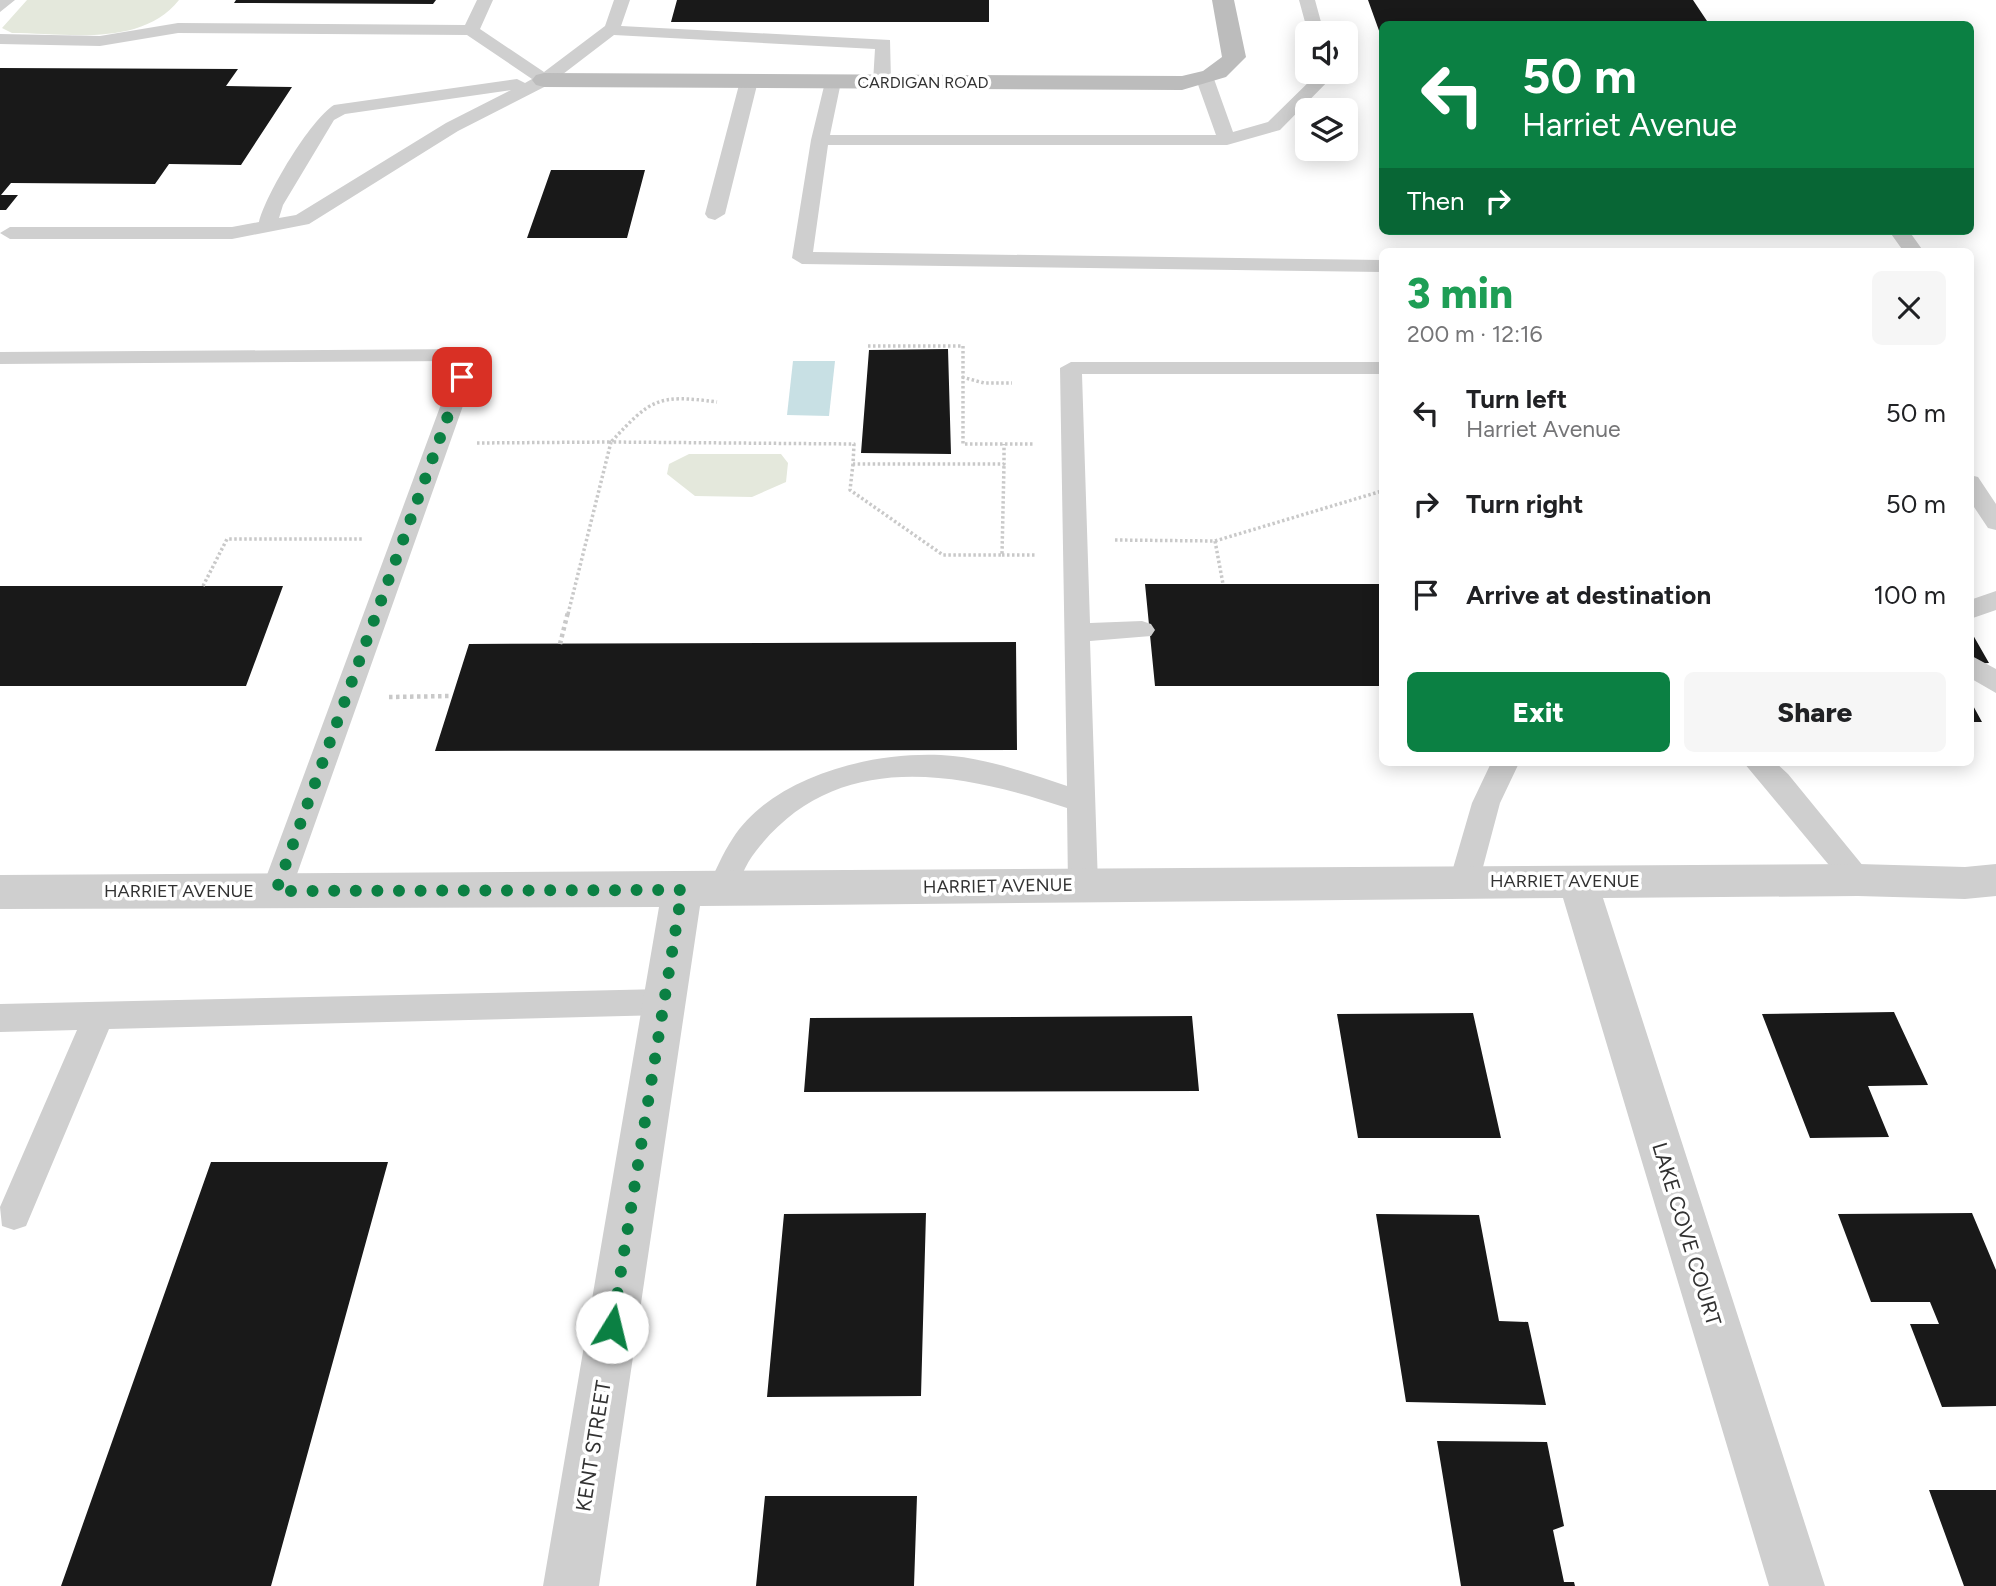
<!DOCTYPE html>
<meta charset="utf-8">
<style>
body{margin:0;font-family:Figtree,sans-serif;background:#f6f6f6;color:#202124;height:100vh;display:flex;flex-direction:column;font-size:26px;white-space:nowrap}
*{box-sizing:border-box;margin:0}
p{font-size:23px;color:#757577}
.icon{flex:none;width:38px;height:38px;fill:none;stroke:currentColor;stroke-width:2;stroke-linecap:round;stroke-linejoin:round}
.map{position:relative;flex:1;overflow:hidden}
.panel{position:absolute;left:1379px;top:248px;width:595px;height:518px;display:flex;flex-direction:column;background:#fff;border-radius:10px;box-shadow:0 4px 18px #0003}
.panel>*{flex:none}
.banner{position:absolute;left:1379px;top:21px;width:595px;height:214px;border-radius:10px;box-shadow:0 4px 18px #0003;background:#0b8043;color:#fff;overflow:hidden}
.tools{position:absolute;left:1295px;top:21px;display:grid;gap:14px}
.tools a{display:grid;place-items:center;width:63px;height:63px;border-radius:10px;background:#fff;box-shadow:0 4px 18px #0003;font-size:35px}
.pin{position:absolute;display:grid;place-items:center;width:60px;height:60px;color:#fff;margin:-30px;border-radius:14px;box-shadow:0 4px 10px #0006}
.me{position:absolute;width:77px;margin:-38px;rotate:9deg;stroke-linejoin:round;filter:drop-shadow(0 0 5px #0008)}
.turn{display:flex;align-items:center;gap:24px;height:147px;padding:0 28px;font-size:32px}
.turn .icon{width:91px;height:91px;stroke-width:2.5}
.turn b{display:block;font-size:49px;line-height:60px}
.then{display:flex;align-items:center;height:66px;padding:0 28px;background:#0003;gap:14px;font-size:26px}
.round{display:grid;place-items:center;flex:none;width:74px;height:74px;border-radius:10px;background:#f6f6f6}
.summary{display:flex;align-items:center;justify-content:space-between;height:119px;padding:0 28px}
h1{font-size:42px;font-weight:800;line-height:52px;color:#1e9e55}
.action{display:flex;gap:14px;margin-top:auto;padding:14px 28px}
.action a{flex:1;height:80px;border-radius:10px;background:#0b8043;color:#fff;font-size:28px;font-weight:800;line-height:80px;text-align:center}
.action a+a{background:#f6f6f6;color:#202124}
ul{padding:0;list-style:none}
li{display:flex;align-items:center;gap:21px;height:91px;padding:0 28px}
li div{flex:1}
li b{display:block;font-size:26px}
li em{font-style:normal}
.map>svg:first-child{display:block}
.green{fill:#e4e8dc}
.water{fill:#c8e0e4}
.building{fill:#191919}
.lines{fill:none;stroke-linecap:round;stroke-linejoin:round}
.path-far1{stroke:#c9c9c9;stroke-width:3.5;stroke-dasharray:2.5 2.5;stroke-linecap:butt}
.path{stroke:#c9c9c9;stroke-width:4.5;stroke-dasharray:3.5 3.5;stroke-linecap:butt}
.lane{fill:#cfcfcf;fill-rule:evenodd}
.street{fill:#cfcfcf;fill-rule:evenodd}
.secondary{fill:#bcbcbc;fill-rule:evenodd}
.route{stroke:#0b8043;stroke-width:12;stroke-dasharray:0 21.6}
.labels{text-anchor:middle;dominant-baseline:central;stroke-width:7;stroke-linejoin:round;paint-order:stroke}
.far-street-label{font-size:16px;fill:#323232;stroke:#fff}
.street-label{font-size:18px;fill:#323232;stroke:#fff}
.near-street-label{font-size:21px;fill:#323232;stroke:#fff}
</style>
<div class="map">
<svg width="1996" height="1586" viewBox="0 0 1996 1586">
<rect width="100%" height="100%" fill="#fff"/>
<!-- green -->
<path class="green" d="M27,0H179C141,48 65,33 12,33L2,28Z
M689,454H781L788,463L786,482L752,497L695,496L667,474L669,464Z"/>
<!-- water -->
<path class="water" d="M793,361H835L829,416L787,415Z"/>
<!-- building -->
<path class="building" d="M236,0H436L433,4L234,3Z
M677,0H989V22H671Z
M1368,0H1693L1709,24H1382V39Z
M0,68L238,69L226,86L292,87L241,165L169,164L155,184L11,183L1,195H18L6,210H0Z
M551,170H645L627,238H527Z
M948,349L951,454L861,453L869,350Z
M1145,584H1382V686H1155Z
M0,586H283L246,686H0Z
M1970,635H1973L1989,663L1970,664Z
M1016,642L1017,750L435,751L469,644Z
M1970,700L1982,722H1970Z
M1894,1012L1928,1085L1868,1086L1889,1137L1810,1138L1762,1014Z
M1473,1013L1501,1138H1358L1337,1014Z
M1192,1016L1199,1091L804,1092L810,1018Z
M211,1162H388L271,1586H61Z
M926,1213L921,1396L767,1397L784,1214Z
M1972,1213L1996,1270V1406L1942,1407L1910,1324H1939L1930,1302H1871L1838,1214Z
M1376,1214L1479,1215L1499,1321L1528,1322L1546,1405L1406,1402Z
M1437,1441L1547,1442L1564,1526L1553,1530L1564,1582H1574L1575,1586H1461Z
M1929,1490H1996V1586H1964Z
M765,1496H917L914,1586H756Z"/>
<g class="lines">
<!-- path-far1 -->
<path class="path-far1" d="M868,346H963V444H1035
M962,377L984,383H1012
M477,443L611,442C651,399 657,394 717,402
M853,464L850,490L943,555H1002L1004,464
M1115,540L1215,541L1223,584
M1215,541L1382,491
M1002,555H1036
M203,586L227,539H362
M568,614L611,442L854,444L853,464H1004V444"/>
<!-- path -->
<path class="path" d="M560,644L568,612
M389,697L452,696"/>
<!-- lane -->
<path class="lane" d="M0,0H15L0,12Z
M477,0H493L480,29L544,72L605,26L614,0H630L621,26L890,40L891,82L882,87L873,82L875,49L614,35L550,84L458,131L309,224L232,239H10L0,233L10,227H232L259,222C266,194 310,120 334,105L517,79L525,83L532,79L467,35L178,33L100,46L0,44V34L100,36L178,23L465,25ZM511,90L446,123L296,215L279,218L283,205L334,120L345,114Z
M1299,0H1315L1324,33H1308Z
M1319,72H1337L1280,130L1227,145H828L813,252L1382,260V272L802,264L792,258L811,140L826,78H838L841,82L830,135H1216L1196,79L1199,75H1211L1214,79L1233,132L1268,122Z
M749,76L758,81L725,214L715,220L708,218L705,214L740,81Z
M1889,231H1909L1924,252H1904Z
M470,349L481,355L291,891L286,900L276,903L266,900L261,891L457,361L0,364V352Z
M1071,362H1382V374H1082L1090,623L1142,621L1151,624L1155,630L1151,636L1090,641L1098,885L1093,893L1083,897L1073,893L1068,885L1067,808C960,772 836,747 756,851C745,864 739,883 731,899L721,902L711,899L706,890C715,873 722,854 733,838C775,773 882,749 953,756C992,760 1030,774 1067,786L1060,368Z
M1970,475L1978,477L1996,504V530L1988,528L1970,501Z
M1996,591V610L1970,619V600Z
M1970,655L1996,669V693L1970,678Z
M1491,763H1519L1500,803L1479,882L1474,890L1464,894L1454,890L1449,882L1472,803Z
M1744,763H1776L1788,774L1868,872L1873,880L1868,888L1858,892L1848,888Z
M664,989L675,992L680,1002L675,1012L664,1015L109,1029L26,1226L14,1230L2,1226L0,1207L77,1030L0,1032V1004Z"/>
<!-- street -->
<path class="street" d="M1858,864L1965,867L1996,864V896L1965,899L1858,896L1603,898L1825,1586H1769L1563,898L700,906L599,1586H543L659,907L0,909V875Z"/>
<!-- secondary -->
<path class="secondary" d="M1212,0H1234L1246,57L1226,77L1182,90L544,87L536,85L532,80L536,75L544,73L1182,76L1203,71L1222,57Z"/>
</g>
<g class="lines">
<!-- route -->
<path class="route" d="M462,377L276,891L682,890L612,1327"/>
</g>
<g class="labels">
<!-- far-street labels -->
<g class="far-street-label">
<text x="923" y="82">CARDIGAN ROAD</text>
</g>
<!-- street labels -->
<g class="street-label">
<text x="1565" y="881">HARRIET AVENUE</text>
<text transform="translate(998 886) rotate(-1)">HARRIET AVENUE</text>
<text x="179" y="891">HARRIET AVENUE</text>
</g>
<!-- near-street labels -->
<g class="near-street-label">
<text transform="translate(1687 1234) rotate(73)">LAKE COVE COURT</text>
<text transform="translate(593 1446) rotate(-81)">KENT STREET</text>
</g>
</g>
</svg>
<div class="tools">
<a><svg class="icon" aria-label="sound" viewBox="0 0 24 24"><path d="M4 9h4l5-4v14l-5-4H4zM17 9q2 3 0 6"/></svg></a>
<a><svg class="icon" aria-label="layers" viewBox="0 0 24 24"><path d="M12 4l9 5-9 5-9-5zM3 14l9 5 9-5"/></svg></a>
</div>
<div class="pin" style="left:462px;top:377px;background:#d93025"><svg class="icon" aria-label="arrive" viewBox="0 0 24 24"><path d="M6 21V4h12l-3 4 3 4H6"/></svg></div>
<svg class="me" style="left:612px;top:1327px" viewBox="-20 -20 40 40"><circle r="19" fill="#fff"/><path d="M0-13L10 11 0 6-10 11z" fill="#0b8043"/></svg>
<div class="banner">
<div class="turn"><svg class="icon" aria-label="left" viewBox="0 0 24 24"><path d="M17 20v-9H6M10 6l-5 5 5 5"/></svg><div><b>50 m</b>Harriet Avenue</div></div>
<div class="then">Then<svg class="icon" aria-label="right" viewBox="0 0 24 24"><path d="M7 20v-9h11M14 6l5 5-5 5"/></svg></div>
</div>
<section class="panel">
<div class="summary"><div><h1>3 min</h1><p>200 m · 12:16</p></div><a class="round"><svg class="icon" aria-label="close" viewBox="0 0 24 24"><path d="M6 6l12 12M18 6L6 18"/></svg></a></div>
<ul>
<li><svg class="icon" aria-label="left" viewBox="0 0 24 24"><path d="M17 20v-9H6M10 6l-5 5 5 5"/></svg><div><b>Turn left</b><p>Harriet Avenue</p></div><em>50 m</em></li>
<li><svg class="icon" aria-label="right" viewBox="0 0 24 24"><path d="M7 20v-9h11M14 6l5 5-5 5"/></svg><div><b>Turn right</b></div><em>50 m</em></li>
<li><svg class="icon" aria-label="arrive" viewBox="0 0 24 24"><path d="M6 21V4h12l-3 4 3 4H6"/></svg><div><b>Arrive at destination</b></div><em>100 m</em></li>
</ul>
<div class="action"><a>Exit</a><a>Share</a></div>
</section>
</div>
